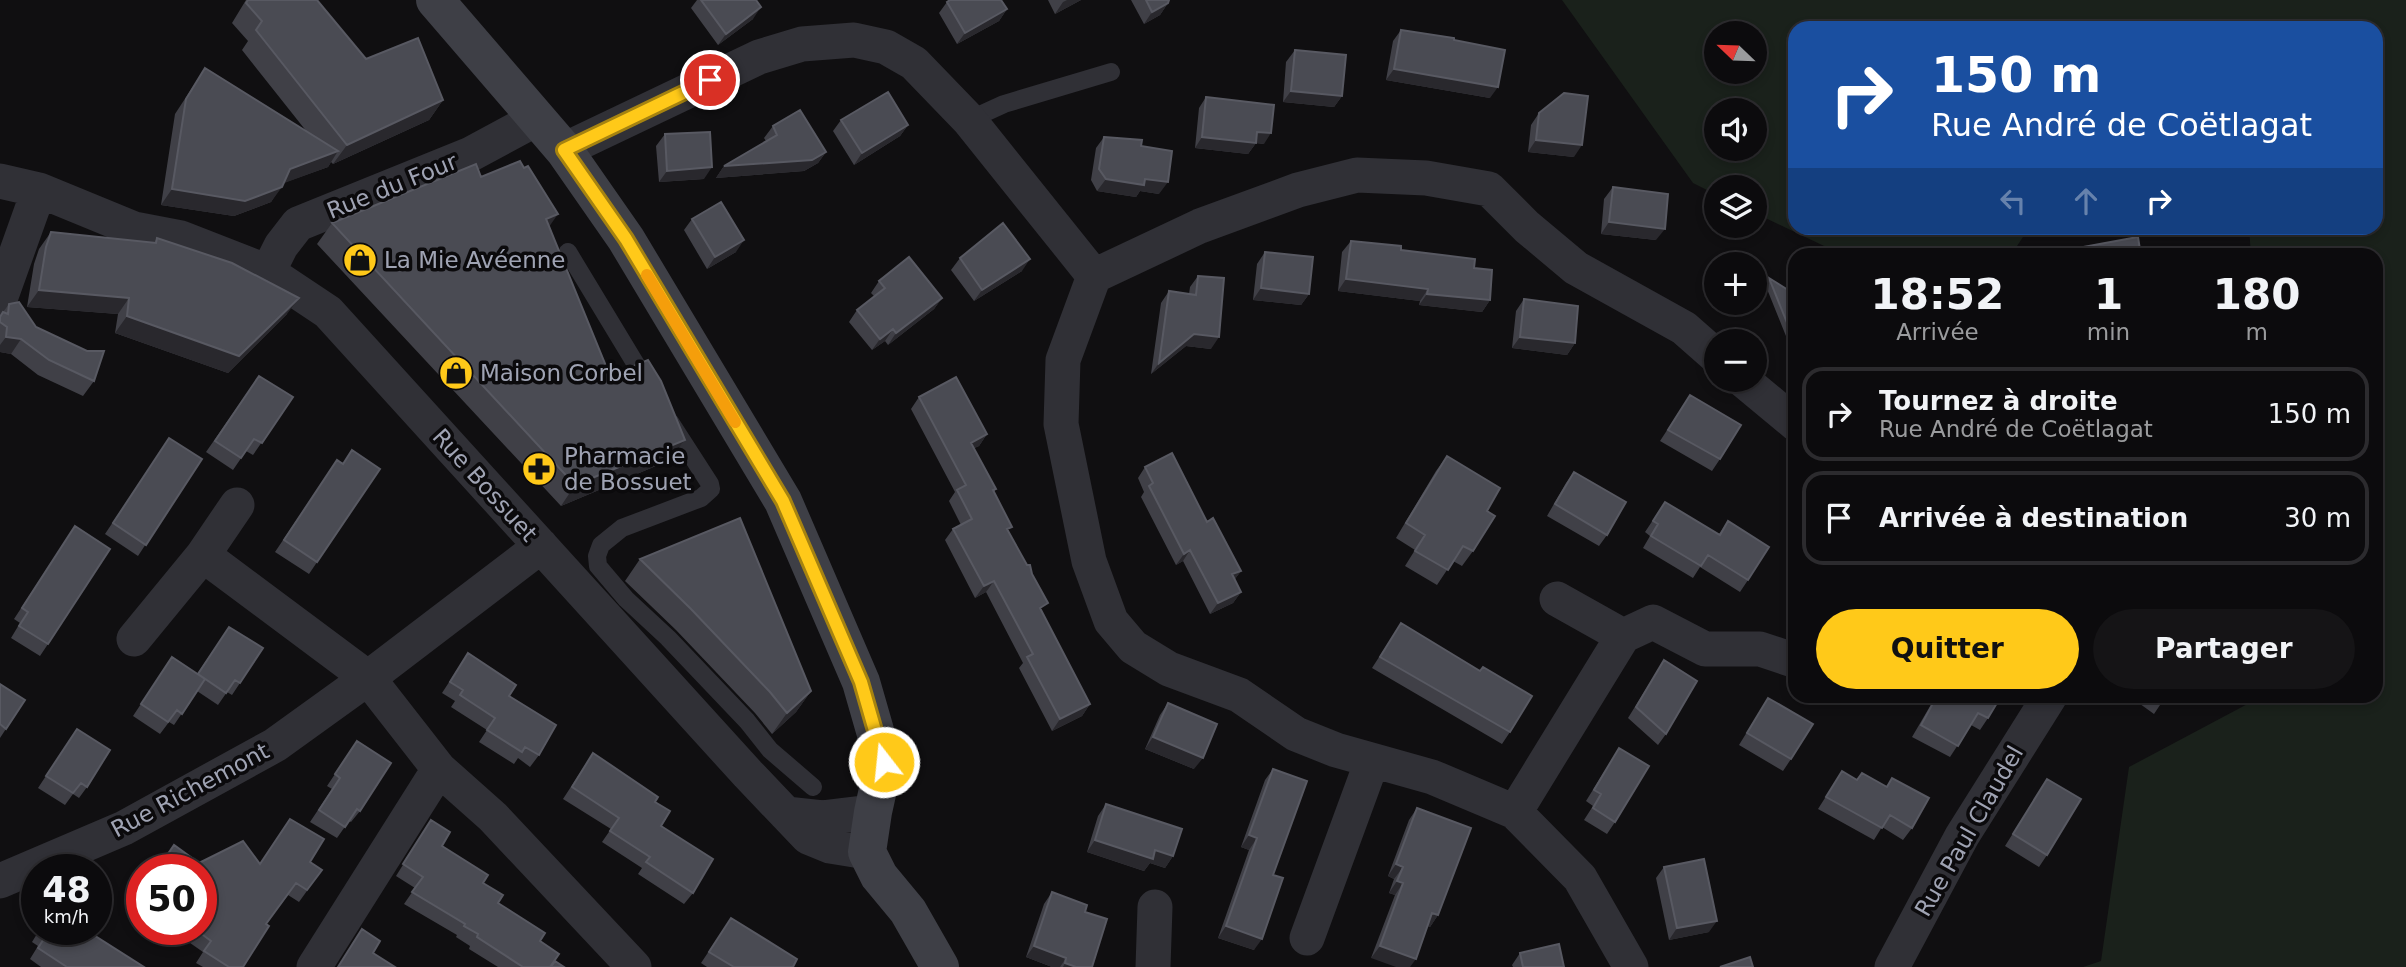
<!DOCTYPE html>
<html lang="fr">
<meta charset="utf-8">
<style>
body{margin:0;font-family:"DejaVu Sans",sans-serif;background:#151416;color:#f1f3f6;height:100vh;display:flex;flex-direction:column;font-size:26px;white-space:nowrap}
*{box-sizing:border-box;margin:0}
p{font-size:23px;color:#9a9b9d}
.icon{flex:none;width:38px;height:38px;fill:none;stroke:currentColor;stroke-width:2;stroke-linecap:round;stroke-linejoin:round}
.map{position:relative;flex:1;overflow:hidden}
.side{position:absolute;left:1788px;top:248px;width:595px;height:455px;display:flex;flex-direction:column;background:#0c0b0d;border-radius:21px;box-shadow:0 4px 10px #0003,0 0 0 2px #2c2b2e}
.side>*{flex:none}
.top-card{position:absolute;left:1788px;top:21px;width:595px;height:214px;border-radius:21px;box-shadow:0 4px 10px #0003,0 0 0 2px #2c2b2e;background:#1a4fa0;color:#fff;overflow:hidden}
.needle{width:46px;rotate:293deg}
.controls{position:absolute;left:1704px;top:21px;display:grid;gap:14px}
.controls a{display:grid;place-items:center;width:63px;height:63px;border-radius:50%;background:#0c0b0d;box-shadow:0 4px 10px #0003,0 0 0 2px #2c2b2e;font-size:35px}
.speed{position:absolute;left:21px;top:854px;display:flex;gap:14px;font-size:35px;font-weight:700;text-align:center}
.speed>*{display:grid;place-content:center;width:91px;height:91px;border-radius:50%;background:#0c0b0d;box-shadow:0 4px 10px #0003,0 0 0 2px #2c2b2e;line-height:1}
.speed small{font-size:18px;font-weight:400}
.speed .limit{border:10px solid #d22;background:#fff;color:#111}
.pin{position:absolute;display:grid;place-items:center;width:60px;height:60px;color:#fff;margin:-30px;border:4px solid #fff;border-radius:50%;box-shadow:0 2px 7px #0007}
.me{position:absolute;width:77px;margin:-38px;rotate:344deg;stroke-linejoin:round;filter:drop-shadow(0 0 5px #0008)}
.turn{display:flex;align-items:center;gap:24px;height:147px;padding:0 28px;font-size:32px}
.turn .icon{width:91px;height:91px;stroke-width:2.5}
.turn b{display:block;font-size:49px;line-height:60px}
.lanes{display:flex;align-items:center;height:66px;padding:0 28px;background:#0003;justify-content:center;gap:35px;direction:ltr}
.lanes .off{opacity:.35}
.eta{display:flex;justify-content:space-evenly;align-items:center;height:119px;text-align:center}
.eta b{font-size:42px;font-weight:700;line-height:49px}
.cta{display:flex;gap:14px;margin-top:auto;padding:14px 28px}
.cta a{flex:1;height:80px;border-radius:42px;background:#ffc919;color:#111;font-size:28px;font-weight:700;line-height:80px;text-align:center}
.cta a+a{background:#151416;color:#f1f3f6}
ul{padding:0;list-style:none}
li{display:flex;align-items:center;gap:21px;height:94px;margin:0 14px 10px;padding:0 14px;border:4px solid #2c2b2e;border-radius:21px}
li div{flex:1}
li b{display:block;font-size:26px}
li em{font-style:normal}
.map>svg:first-child{display:block}
.green{fill:#1a211b;fill-rule:evenodd}
.lines{fill:none;stroke-linecap:round;stroke-linejoin:round}
.lane{stroke:#303036;stroke-width:18}
.street{stroke:#303036;stroke-width:35}
.secondary{stroke:#3e3f46;stroke-width:38}
.wall{fill:#404047}
.shaded-wall{fill:#29282d}
.building{fill:#4a4b53;stroke:#585962;stroke-width:2}
.route-casing{stroke:#a68310;stroke-width:18}
.route{stroke:#ffc919;stroke-width:12}
.slow{stroke:#f59e0b;stroke-width:12}
.labels{text-anchor:middle;dominant-baseline:central;stroke-width:7;stroke-linejoin:round;paint-order:stroke}
.street-label{font-size:23px;fill:#9fa3b3;stroke:#0b0a0c}
.poi-label{font-size:23px;fill:#9fa3b3;stroke:#0b0a0c;text-anchor:start}
</style>
<div class="map">
<svg width="2406" height="967" viewBox="0 0 2406 967">
<rect width="100%" height="100%" fill="#100f11"/>
<!-- green -->
<path class="green" d="M1562,0H2406V967H2083L2101,961L2129,767L2255,700V697L2376,696V256L2251,255L2249,228H2376V28H1796V228H2029L2011,255H1843L1755,213V187H1717V195L1693,183ZM1717,33H1755V72H1717ZM1755,110V149H1717V110Z"/>
<g class="lines">
<!-- lane -->
<path class="lane" d="M969,120L1004,104L1111,72
M568,252L649,386
M670,422L710,484L711,489L701,498L622,528L601,545L597,556L598,566L626,599L668,638L747,721L770,750L813,787"/>
<!-- street -->
<path class="street" d="M564,150L759,57L802,44L854,40L886,47L914,63L969,120L1094,276L1063,360L1061,424L1089,561L1111,621L1133,647L1169,669L1239,695L1296,734L1336,750L1432,777L1515,812L1580,878L1631,967
M0,181L39,190L134,229L181,238L268,272L328,312L748,774L808,837L830,846L867,852
M268,272L281,246L298,224L471,154L536,119
M1094,276L1200,226L1298,190L1357,175L1426,178L1489,189L1527,227L1576,268L1684,328L1717,357
M0,299L39,190
M1743,380L1796,424
M203,555L368,678L439,769L493,817L634,967
M1557,599L1623,636L1653,622L1705,649H1760L1796,661
M134,639L203,555L237,505
M1515,812L1623,636
M786,814L823,818L873,812
M0,881L124,828L275,745L368,678L541,546
M1307,938L1372,761
M314,967L439,769
M1153,967L1155,907
M1892,967L1962,836L2050,696"/>
<!-- secondary -->
<path class="secondary" d="M435,0L564,150L626,239L783,501L861,682L884,762L873,812L867,852L879,876L908,911L940,967"/>
</g>
<!-- wall -->
<path class="wall" d="M246,0H317L366,59L443,100L429,120L333,164L331,162L328,167L283,183L271,202L234,216L161,205L175,114L205,68L307,132L242,50L248,41L232,23Z
M697,0H756L753,19L718,45L691,8Z
M1048,0H1081L1055,14Z
M1131,0H1169L1168,3L1160,15L1144,24Z
M947,2L1007,9L999,21L957,44L939,13Z
M1401,30L1454,40L1490,98L1386,80L1393,41Z
M1295,50L1342,96L1334,107L1283,102L1286,62Z
M1206,97L1264,144L1256,143L1248,154L1195,148L1199,108Z
M1539,113L1574,157L1528,152L1531,125Z
M841,120L908,125L900,136L854,165L833,131Z
M773,126L826,152L818,163L804,171L716,178L724,166L766,141L764,138Z
M665,134L704,179L659,182L656,146Z
M1104,137L1141,146L1159,194L1140,191L1136,197L1097,191L1091,180L1096,148Z
M481,177L549,226L610,376L685,440L670,460L561,506L317,244L332,223Z
M1613,187L1656,240L1601,234L1604,199Z
M692,219L736,252L707,269L684,230Z
M51,232L154,243L157,238L287,314L228,373L115,333L118,314L27,307L34,264L39,249Z
M1351,241L1401,250L1474,268L1490,300L1482,312L1419,305L1420,301L1338,291L1342,252Z
M2083,247L2141,256H2077Z
M1265,252L1309,294L1301,305L1253,300L1257,264Z
M960,258L1022,271L974,301L951,270Z
M1198,276L1211,349L1186,346L1151,374L1161,303L1169,291L1189,294L1190,287Z
M1769,278L1796,329L1788,341L1765,284Z
M879,281L942,298L934,309L888,345L885,341L872,350L849,322L857,310L874,296L871,293Z
M1524,299L1575,343L1567,355L1512,348L1516,311Z
M9,304L94,381L83,396L38,375L11,354L0,352V316Z
M259,376L293,397L253,455L246,451L233,470L206,452Z
M1690,395L1720,459L1712,471L1660,441Z
M919,397L987,434L979,446L974,448L996,489L994,492L1009,532L1042,612L1090,704L1082,716L1052,731L1019,668L1023,663L986,592L975,598L945,540L953,529L961,525L949,501L955,492L911,409Z
M169,438L202,459L138,556L105,534Z
M1447,456L1487,511L1473,551L1462,566L1453,561L1437,585L1405,566L1415,550L1396,538L1436,471Z
M337,460L342,464L380,469L309,574L275,552Z
M1145,467L1207,522L1241,571L1234,580L1241,592L1233,603L1210,614L1183,561L1176,565L1141,497L1144,492L1138,478Z
M1574,472L1607,535L1599,546L1547,516L1566,483Z
M1665,502L1719,534L1728,521L1748,580L1740,592L1700,567L1693,578L1643,548L1650,536L1645,532Z
M67,538L48,644L40,656L11,638L20,623L14,619Z
M640,559L811,691L796,712L772,734L755,713L676,630L625,581Z
M1401,623L1510,732L1502,744L1372,668Z
M229,627L240,683L232,695L227,692L218,705L197,691L174,725L169,722L160,734L133,716L172,657L197,674Z
M468,653L509,696L539,755L530,767L518,758L514,764L479,742L487,730L451,707L455,701L442,693Z
M1664,660L1666,734L1658,745L1628,718Z
M0,684L25,700L0,738Z
M1936,696H1998L1988,718L1980,730L1971,725L1950,757L1912,737Z
M2129,696H2166L2154,714Z
M1768,698L1791,759L1783,771L1739,745Z
M1168,703L1194,769L1145,749L1160,715Z
M77,729L87,787L79,798L73,794L65,805L38,788Z
M357,741L360,811L351,822L349,821L337,838L310,822L332,789L327,786Z
M1619,748L1615,822L1607,834L1584,820L1593,806L1586,801Z
M593,753L655,802L661,826L693,893L684,904L638,874L642,868L602,842L611,829L563,799Z
M1273,769V875L1254,950L1218,938L1249,850L1241,847L1265,780Z
M1842,771L1857,780L1862,773L1886,787L1892,778L1912,828L1903,840L1882,827L1874,840L1818,809Z
M2047,779V855L2039,867L2005,846Z
M1106,804L1173,856L1165,868L1150,863L1144,871L1087,852L1098,816Z
M1417,808L1438,915L1430,927L1428,926L1371,958L1395,895L1389,893L1394,879L1388,876L1409,820Z
M431,820L442,846L483,883L498,903L540,941L550,967H498L469,949L470,946L456,937L457,935L404,904L415,888L396,876Z
M310,862L322,870L299,902L288,895L266,924L243,967H203L196,963L203,952L170,929H201L199,863L260,864Z
M1664,867L1709,932L1669,940L1656,878Z
M1052,892L1092,967H1052L1026,957L1044,904Z
M731,918L793,967H707L701,963Z
M40,929H90L89,932L144,967H41L30,959L38,946L32,942Z
M1520,953L1564,967H1513L1512,965Z"/>
<!-- shaded-wall -->
<path class="shaded-wall" d="M1067,0H1081L1055,14L1063,2Z
M1168,3L1160,15L1144,24L1152,12Z
M761,7L753,19L718,45L726,34Z
M1007,9L999,21L957,44L965,33Z
M1394,69L1498,87L1490,98L1386,80Z
M1291,91L1342,96L1334,107L1283,102Z
M443,100L429,120L333,164L347,145Z
M908,125L900,136L854,165L862,153Z
M1257,132L1271,133L1264,144L1256,143L1248,154L1195,148L1202,137Z
M1536,140L1582,145L1574,157L1528,152Z
M338,151L328,167L279,185L290,169Z
M826,152L818,163L804,171L716,178L724,166Z
M712,167L704,179L659,182L667,171Z
M1106,179H1145L1168,182L1159,194L1140,191L1136,197L1097,191Z
M282,187L271,202L234,216L161,205L172,189Z
M558,214L544,234L546,219Z
M1609,222L1665,229L1656,240L1601,234Z
M744,240L736,252L707,269L715,257Z
M1030,259L1022,271L974,301L982,290Z
M1346,279L1428,289L1420,301L1338,291Z
M1261,288L1309,294L1301,305L1253,300Z
M39,290L129,298L118,314L27,307Z
M1427,294L1490,300L1482,312L1419,305Z
M299,298L287,314L228,373L115,333L127,316Z
M942,298L934,309L888,345L896,333Z
M893,329L885,341L872,350L880,339Z
M1194,334L1219,337L1211,349L1186,346L1151,374L1159,363Z
M6,337L21,339L11,354L0,352V345Z
M1520,337L1575,343L1567,355L1512,348Z
M987,434L979,446L963,454L971,443Z
M685,440L670,460L561,506L575,485Z
M1190,550L1183,561L1176,565L1184,554Z
M1241,571L1233,582L1232,574Z
M994,581L986,592L975,598L984,586Z
M1241,592L1233,603L1210,614L1218,603Z
M811,691L796,712L772,734L787,713Z
M1090,704L1082,716L1052,731L1060,719Z
M1153,737L1203,758L1194,769L1145,749Z
M1249,835L1257,838L1249,850L1241,847Z
M1095,840L1155,850L1173,856L1165,868L1150,863L1144,871L1087,852Z
M1396,864L1403,867L1394,879L1388,876Z
M1397,881L1403,883L1395,895L1389,893Z
M1432,913L1438,915L1430,927L1424,925Z
M1717,921L1709,932L1669,940L1677,928Z
M1226,926L1262,939L1254,950L1218,938Z
M1034,946L1066,958L1060,967H1052L1026,957Z
M1380,946L1416,959L1410,967H1396L1371,958Z
M1065,963L1076,967H1063Z"/>
<!-- building -->
<path class="building" d="M248,0H317L366,59L418,38L443,100L347,145L256,30L262,21L246,3Z
M701,0H756L761,7L726,34Z
M950,0H1001L1007,9L965,33L947,2Z
M1146,0H1169L1168,3L1152,12Z
M1401,30L1454,38V40L1505,50L1498,87L1394,69Z
M1295,50L1346,55L1342,96L1291,91Z
M205,68L338,151L290,169L282,187L245,201L172,189L186,99Z
M888,92L908,125L862,153L841,120Z
M1564,93L1588,96L1582,145L1536,140L1539,113Z
M1206,97L1274,105L1271,133L1257,132L1256,143L1202,137Z
M800,110L826,152L812,160L724,166L777,135L773,126Z
M710,132L712,167L667,171L665,134Z
M1104,137L1142,140L1141,146L1172,151L1168,182L1145,179L1144,185L1106,179L1099,169Z
M520,161L524,168L528,166L558,214L546,219L610,376L648,360L661,381L685,440L575,485L332,223L476,164L481,177Z
M1613,187L1668,194L1665,229L1609,222Z
M721,202L744,240L715,257L692,219Z
M1003,223L1030,259L982,290L960,258Z
M51,232L156,243L157,238L232,263L299,298L239,356L127,316L129,298L39,290L46,247Z
M2138,237L2141,256H2085L2083,247Z
M1351,241L1401,246V250L1475,259L1474,268L1492,270L1490,300L1427,294L1428,289L1346,279Z
M1265,252L1313,257L1309,294L1261,288Z
M909,257L942,298L896,333L893,329L880,339L857,310L885,288L879,281Z
M1198,276L1224,278L1219,337L1194,334L1159,363L1169,291L1196,295Z
M1769,278L1796,295V329L1792,335Z
M1524,299L1578,306L1575,343L1520,337Z
M19,302L36,327L87,351H104L94,381L49,360L21,339L6,337L7,327L0,322V317L3,312L8,314L9,304Z
M259,376L293,397L262,443L254,439L241,458L215,441Z
M956,377L987,434L971,443L996,489L993,490L1012,527L1007,529L1027,565H1030L1032,574L1048,603L1040,608L1090,704L1060,719L1027,657L1033,654L994,581L984,586L953,529L972,519L957,490L966,485L919,397Z
M1690,395L1741,425L1720,459L1668,430Z
M169,438L202,459L146,545L113,523Z
M352,450L380,469L317,562L284,540L337,460L343,464Z
M1172,453L1207,522L1213,518L1241,571L1232,574L1241,592L1218,603L1190,550L1184,554L1149,486L1153,483L1145,467Z
M1447,456L1500,488L1487,511L1495,516L1473,551L1463,546L1448,570L1415,551L1425,535L1406,523Z
M1574,472L1626,502L1607,535L1555,504Z
M1665,502L1720,535L1728,521L1769,547L1748,580L1708,555L1701,566L1651,536L1658,524L1653,521Z
M740,518L811,691L787,713L770,692L691,609L640,559Z
M75,526L110,549L48,644L19,626L28,612L22,608Z
M1401,623L1480,671L1483,667L1532,696L1510,732L1380,657Z
M229,627L263,648L240,683L235,680L226,693L198,674Z
M468,653L516,685L509,696L556,725L539,755L525,747L522,752L487,730L495,718L460,695L463,690L450,682Z
M172,657L205,679L182,714L177,710L168,722L141,704Z
M1664,660L1697,681L1666,734L1636,707Z
M0,684L25,700L6,729L0,724Z
M1937,696H1998L2000,698L1988,718L1978,713L1958,746L1921,725Z
M1768,698L1813,724L1791,759L1747,733Z
M1168,703L1217,724L1203,758L1153,737Z
M77,729L110,750L87,787L81,783L73,793L46,776Z
M357,741L391,763L360,811L357,809L345,827L319,810L340,778L335,774Z
M1619,748L1649,766L1615,822L1593,808L1601,794L1594,790Z
M593,753L658,797L655,802L670,811L661,826L713,859L693,893L646,862L650,857L610,831L619,818L572,787Z
M1273,769L1307,781L1273,875L1283,878L1262,939L1226,926L1257,838L1249,835Z
M1842,771L1857,780L1862,773L1887,787L1892,778L1929,798L1912,828L1890,815L1882,828L1826,797Z
M2047,779L2081,799L2047,855L2013,834Z
M1106,804L1182,829L1173,856L1155,850L1153,859L1095,840Z
M1417,808L1471,828L1438,915L1432,913L1416,959L1380,946L1403,883L1397,881L1403,867L1396,864Z
M290,819L324,839L310,862L322,870L307,890L296,883L266,924L269,926L243,967H229L204,951L211,941L195,929H201V870H157L174,845L199,863L243,841L260,864Z
M431,820L450,832L442,846L488,875L483,883L503,895L498,903L545,933L540,941L559,954L550,967H523L477,937L478,934L464,926L465,924L412,892L423,877L403,864Z
M1704,859L1717,921L1677,928L1664,867Z
M1052,892L1087,905L1085,912L1107,919L1092,967H1076L1065,963L1066,958L1034,946Z
M731,918L797,959L793,967H734L709,952Z
M41,929H90L89,932L144,967H67L38,948L47,934L40,930Z
M362,929L380,941L373,953L395,967H338Z
M1559,944L1564,967H1523L1520,953Z
M1750,957L1753,967H1720Z
M555,961L564,967H551Z"/>
<g class="lines">
<!-- route casing -->
<g class="route-casing">
<path id="route" d="M710,80L564,150L626,239L783,501L861,682L884,762"/>
</g>
<!-- route -->
<use href="#route" class="route"/>
<!-- slow -->
<path class="slow" d="M647,275L735,422"/>
</g>
<!-- icons -->
<defs>
<g id="shop-disc" transform="scale(1.75)"><circle r="9.5" fill="#ffc919" stroke="#0b0a0c"/><path d="M-5-2.5h2.3a2.7 3.5 0 0 1 5.4 0H5L5.5 6h-11ZM-1.5-2.5h3a1.5 2.3 0 0 0-3 0Z" fill="#111"/></g>
<g id="pharmacy-disc" transform="scale(1.75)"><circle r="9.5" fill="#ffc919" stroke="#0b0a0c"/><path d="M-2-6h4v4h4v4h-4v4h-4v-4h-4v-4h4Z" fill="#111"/></g>
</defs>
<g fill-rule="evenodd">
<use href="#shop-disc" x="360" y="260"/>
<use href="#shop-disc" x="456" y="373"/>
<use href="#pharmacy-disc" x="539" y="469"/>
</g>
<g class="labels">
<!-- street labels -->
<g class="street-label">
<text transform="translate(392 186) rotate(-22)">Rue du Four</text>
<text transform="translate(485 485) rotate(48)">Rue Bossuet</text>
<text transform="translate(190 790) rotate(-28)">Rue Richemont</text>
<text transform="translate(1969 831) rotate(-60)">Rue Paul Claudel</text>
</g>
<!-- poi labels -->
<g class="poi-label">
<text x="384" y="260">La Mie Avéenne</text>
<text x="480" y="373">Maison Corbel</text>
<text x="564" y="456">Pharmacie<tspan x="564" dy="26">de Bossuet</tspan></text>
</g>
</g>
</svg>
<div class="controls">
<a><svg class="needle" viewBox="-14 -14 28 28"><path d="M0-13l5 13h-10z" fill="#e53935"/><path d="M0 13l5-13h-10z" fill="#9a9b9d"/></svg></a>
<a><svg class="icon" aria-label="sound" viewBox="0 0 24 24"><path d="M4 9h4l5-4v14l-5-4H4zM17 9q2 3 0 6"/></svg></a>
<a><svg class="icon" aria-label="layers" viewBox="0 0 24 24"><path d="M12 4l9 5-9 5-9-5zM3 14l9 5 9-5"/></svg></a>
<a>+</a>
<a>−</a>
</div>
<div class="speed"><div>48<small>km/h</small></div><div class="limit">50</div></div>
<div class="pin" style="left:710px;top:80px;background:#d93025"><svg class="icon" aria-label="arrive" viewBox="0 0 24 24"><path d="M6 21V4h12l-3 4 3 4H6"/></svg></div>
<svg class="me" style="left:884px;top:762px" viewBox="-20 -20 40 40"><circle r="17" fill="#ffc919" stroke="#fff" stroke-width="3"/><path d="M0-11L8 9 0 5-8 9z" fill="#fff"/></svg>
<div class="top-card">
<div class="turn"><svg class="icon" aria-label="right" viewBox="0 0 24 24"><path d="M7 20v-9h11M14 6l5 5-5 5"/></svg><div><b>150 m</b>Rue André de Coëtlagat</div></div>
<div class="lanes"><svg class="icon off" aria-label="left" viewBox="0 0 24 24"><path d="M17 20v-9H6M10 6l-5 5 5 5"/></svg><svg class="icon off" aria-label="ahead" viewBox="0 0 24 24"><path d="M12 20V5M6 11l6-6 6 6"/></svg><svg class="icon" aria-label="right" viewBox="0 0 24 24"><path d="M7 20v-9h11M14 6l5 5-5 5"/></svg></div>
</div>
<section class="side">
<div class="eta">
<div><b>18:52</b><p>Arrivée</p></div>
<div><b>1</b><p>min</p></div>
<div><b>180</b><p>m</p></div>
</div>
<ul>
<li><svg class="icon" aria-label="right" viewBox="0 0 24 24"><path d="M7 20v-9h11M14 6l5 5-5 5"/></svg><div><b>Tournez à droite</b><p>Rue André de Coëtlagat</p></div><em>150 m</em></li>
<li><svg class="icon" aria-label="arrive" viewBox="0 0 24 24"><path d="M6 21V4h12l-3 4 3 4H6"/></svg><div><b>Arrivée à destination</b></div><em>30 m</em></li>
</ul>
<div class="cta"><a>Quitter</a><a>Partager</a></div>
</section>
</div>
